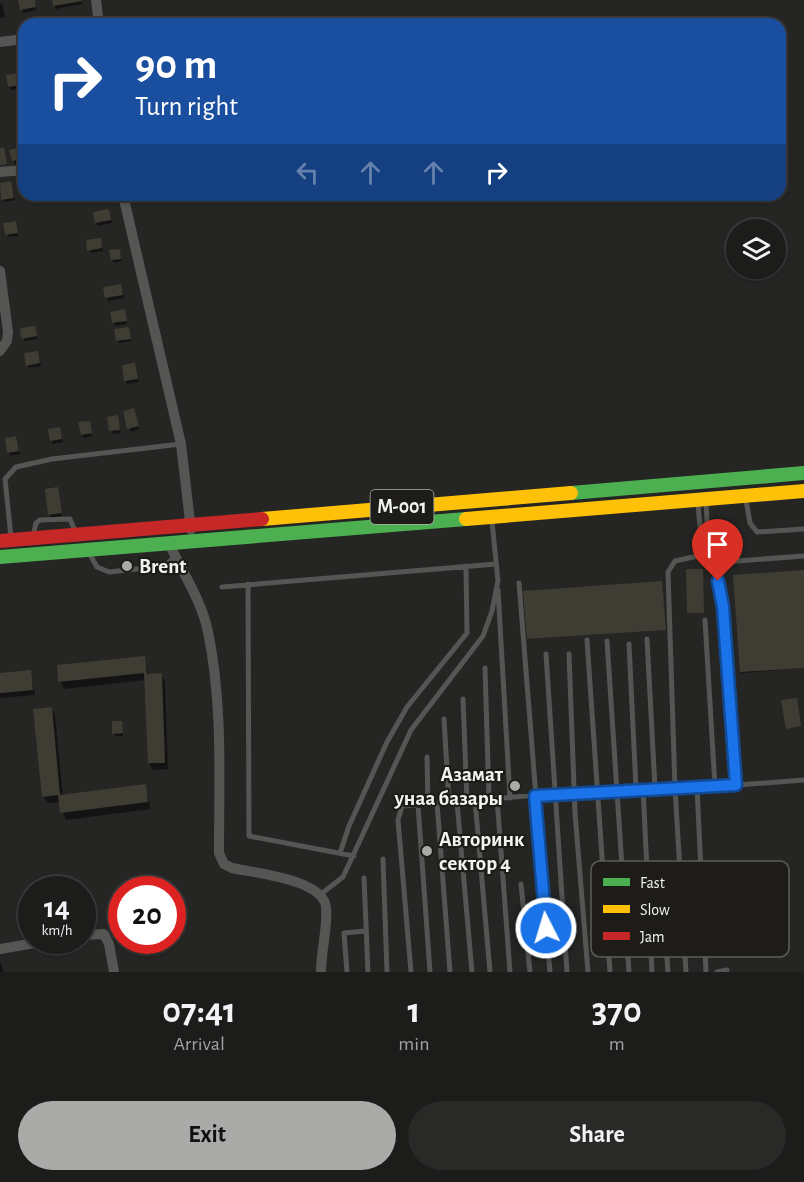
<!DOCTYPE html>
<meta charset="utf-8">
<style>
body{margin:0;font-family:"Alegreya Sans",sans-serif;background:#292928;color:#f1f3f6;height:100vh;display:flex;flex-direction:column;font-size:22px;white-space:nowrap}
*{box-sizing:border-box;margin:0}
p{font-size:20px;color:#a0a1a3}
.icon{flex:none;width:33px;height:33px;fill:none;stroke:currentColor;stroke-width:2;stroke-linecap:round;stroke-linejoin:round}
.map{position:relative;height:972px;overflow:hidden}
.panel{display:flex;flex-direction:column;background:#1c1c1b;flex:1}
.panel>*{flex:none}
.guide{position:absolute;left:18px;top:18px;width:768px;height:183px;border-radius:18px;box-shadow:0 2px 4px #0004,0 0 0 2px #3a3a3a;background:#1a4fa0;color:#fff;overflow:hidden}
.controls{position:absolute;left:726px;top:219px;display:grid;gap:12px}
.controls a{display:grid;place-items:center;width:60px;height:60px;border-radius:50%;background:#1c1c1b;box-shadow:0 2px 4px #0004,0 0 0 2px #3a3a3a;font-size:30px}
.speed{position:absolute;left:18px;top:876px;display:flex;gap:12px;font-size:30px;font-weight:700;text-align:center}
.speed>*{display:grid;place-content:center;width:78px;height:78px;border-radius:50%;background:#1c1c1b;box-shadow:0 2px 4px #0004,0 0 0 2px #3a3a3a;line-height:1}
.speed small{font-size:15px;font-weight:400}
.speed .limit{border:9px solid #d22;background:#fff;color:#111}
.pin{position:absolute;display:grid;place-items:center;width:51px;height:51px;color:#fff;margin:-62px -26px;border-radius:50% 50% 50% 0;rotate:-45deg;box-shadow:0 0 6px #0007}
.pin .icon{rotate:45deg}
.me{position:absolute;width:66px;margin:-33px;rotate:355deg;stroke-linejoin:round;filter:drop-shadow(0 0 4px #0008)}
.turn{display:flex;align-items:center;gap:21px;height:126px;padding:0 18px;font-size:27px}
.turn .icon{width:78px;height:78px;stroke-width:2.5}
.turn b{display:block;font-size:42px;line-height:51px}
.lanes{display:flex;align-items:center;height:57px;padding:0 18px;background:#0003;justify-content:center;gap:30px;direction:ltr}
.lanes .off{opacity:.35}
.eta{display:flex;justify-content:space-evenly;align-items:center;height:102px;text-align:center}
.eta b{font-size:36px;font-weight:600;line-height:42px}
.button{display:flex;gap:12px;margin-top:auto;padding:12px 18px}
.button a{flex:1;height:69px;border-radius:36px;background:#aaaaa9;color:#111;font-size:24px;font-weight:600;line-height:69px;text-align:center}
.button a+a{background:#292928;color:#f1f3f6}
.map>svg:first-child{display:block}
.shadow{fill:#0007}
.building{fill:#3f3d33}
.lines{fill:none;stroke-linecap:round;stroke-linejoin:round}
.lane{stroke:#555554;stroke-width:5}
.street{stroke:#555554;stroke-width:10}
.fast{stroke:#4caf50;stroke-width:14}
.slow{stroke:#ffc107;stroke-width:14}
.jam{stroke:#c62828;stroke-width:14}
.route-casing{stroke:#114b97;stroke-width:15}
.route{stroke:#1a73e8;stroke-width:10}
.poi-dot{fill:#aaaaa9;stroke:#1d1c19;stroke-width:2}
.labels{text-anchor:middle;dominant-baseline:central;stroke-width:4.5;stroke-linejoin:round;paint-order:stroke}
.shield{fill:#1d1c19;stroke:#b2b2b0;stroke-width:1.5}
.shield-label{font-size:20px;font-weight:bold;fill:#f2f2f0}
.poi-label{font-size:21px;font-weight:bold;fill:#f2f2f0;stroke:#1d1c19;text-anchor:start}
.key{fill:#1d1c19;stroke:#5d5c5a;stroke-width:1.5}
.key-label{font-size:16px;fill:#f2f2f0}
</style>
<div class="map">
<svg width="804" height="972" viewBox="0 0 804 972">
<rect width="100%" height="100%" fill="#252524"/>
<!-- shadow -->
<path class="shadow" d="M20,0H35L36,10L23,13Z
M53,0H82L83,4L56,9Z
M0,3L3,6L5,17L0,18Z
M20,74L23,88L11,90L9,87Z
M24,150V162L15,164L13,161Z
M11,183L15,200L4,202L3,199Z
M94,195L80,199L78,195Z
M108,211L112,223L98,226L96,223Z
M16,225L18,236L9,237L7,234Z
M100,239L103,251L91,253L89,250Z
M119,250L122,261L114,263L112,260Z
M121,286L124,298L108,301L105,288Z
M126,314L127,324L115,326L114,323Z
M34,327L37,339L25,341L23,338Z
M128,329L131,341L119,343L118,340Z
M38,352L41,366L29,368L27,365Z
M134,364L139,382L127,384L126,381Z
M134,410L139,429L131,432L125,412Z
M117,417L121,433L113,434L109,418Z
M90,425L92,436L84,438L82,435Z
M59,428L63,442L53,444L51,441Z
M16,437L20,454L10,456L6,439Z
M57,489L62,516L51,518L50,515Z
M804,572V668L742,673L741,672Z
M662,584L665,630L528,639L525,592Z
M144,658L149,675H161L165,682L168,769L153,770L149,763L146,680L64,689L60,681Z
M30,671L35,695L0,698V674Z
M51,708L55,715L63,797L145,786L151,809L66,820L60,802L48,803L43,796Z
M121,722L123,736H115L114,733Z
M0,963L2,966L3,972H0Z"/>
<!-- building -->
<path class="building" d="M18,0H35L36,7L20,10Z
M52,0H82V1L53,6Z
M20,73L23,85L8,87L6,75Z
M4,147L7,164L0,165V148Z
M24,147V159L12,161L9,150Z
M11,181L14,198L1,200L0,183Z
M109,209L111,220L95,223L93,212Z
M16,221L18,233L5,235L3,223Z
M101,238L102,248L87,251L86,240Z
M120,249L121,259L111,260L109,250Z
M121,284L123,295L105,298L103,287Z
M125,309L127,321L112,323L110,312Z
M35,326L37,336L21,339L20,328Z
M129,327L131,339L116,341L114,329Z
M38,351L40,363L26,366L24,353Z
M135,363L138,379L124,381L122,365Z
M134,408L139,426L127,429L123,411Z
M118,415L120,430L109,431L107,417Z
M90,421L92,433L81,435L78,422Z
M60,427L62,439L50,441L48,429Z
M16,436L19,451L7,453L5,438Z
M58,487L62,513L48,515L45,489Z
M686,569H703L704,613H687Z
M804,570V668L740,672L733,575Z
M662,581L666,630L527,639L523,591Z
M145,656L147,674L162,673L165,763H148L144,673L58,682L57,665Z
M31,670L33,690L0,693V673Z
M797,698L801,726L786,729L781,700Z
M52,707L60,795L146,784L148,802L60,813L58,795L42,797L33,709Z
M112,721H122L123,733L112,734Z"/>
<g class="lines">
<!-- lane -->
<path class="lane" d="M746,500L750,523L757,532L804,529
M698,504L701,538L721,587L736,785
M33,536L36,523L40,520L70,519L75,531
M11,537L5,479L16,467L52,459L181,444
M705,546L708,538L706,503
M89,553L97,567L109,572L165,566L175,556
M710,563L804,556
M519,583L550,972
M248,584L249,836L354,856
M222,587L496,564
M498,590L510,798
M705,620L715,787
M647,639L655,788
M587,640L610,972
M607,641L629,972
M629,644L636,788
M546,654L567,972
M569,654L575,813L588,972
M485,668L489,799
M463,699L467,801
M444,719L449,802
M427,757L428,804
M643,788L652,972
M697,788L706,972
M497,798L510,972
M475,800L490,972
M457,802L472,972
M437,803L450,972
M418,805L430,972
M340,853L349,826L387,742L407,707L467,633L466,566
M383,859L387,972
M661,873L668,972
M364,878L368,972
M521,884L530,972
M321,894L343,877L411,730L483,636L492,611L498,581L492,521
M347,972L344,933L365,931
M411,972L398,820L402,806L616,789L697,788L804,780
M686,972L675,788L668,572L675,561L707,554
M717,972L727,970"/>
<!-- street -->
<path class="street" d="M96,0L99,24
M0,42L24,39
M0,172L24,170
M123,195L181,444L191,530
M0,271L8,332L7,341L0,351
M169,543C182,572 202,601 208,632C223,704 219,780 219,853L224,864L232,868C254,873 323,879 326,907C328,928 321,950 321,972
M82,935L104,934L109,944L114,972
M0,949L52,940"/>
<!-- fast -->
<path class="fast" d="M571,493L804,473
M0,557L466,519"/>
<!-- slow -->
<path class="slow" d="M262,519L571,493
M466,519L804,491"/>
<!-- jam -->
<path class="jam" d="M0,541L262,519"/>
</g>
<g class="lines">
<!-- route casing -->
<g class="route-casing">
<path id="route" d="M546,928L535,796L736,785L723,607L718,581"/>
</g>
<!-- route -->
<use href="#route" class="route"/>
</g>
<!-- markers -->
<g class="poi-dot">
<circle cx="127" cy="566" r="6"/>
<circle cx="515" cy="786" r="6"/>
<circle cx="427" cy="851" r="6"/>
</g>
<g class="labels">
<!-- shield labels -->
<rect class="shield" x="370.5" y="490" width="63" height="34" rx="4.5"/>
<g class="shield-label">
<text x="402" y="507">M-001</text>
</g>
<!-- poi labels -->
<g class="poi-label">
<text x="139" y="566">Brent</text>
<text x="503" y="774" text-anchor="end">Азамат<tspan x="503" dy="24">унаа базары</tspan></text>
<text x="439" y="839">Авторинк<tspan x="439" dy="24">сектор 4</tspan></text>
</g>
</g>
<!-- legend -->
<rect x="591" y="861" width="198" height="96" rx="9" class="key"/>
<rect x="603" y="878" width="27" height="8" fill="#4caf50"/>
<rect x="603" y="905" width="27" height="8" fill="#ffc107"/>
<rect x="603" y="932" width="27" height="8" fill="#c62828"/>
<g class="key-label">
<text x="640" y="888">Fast</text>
<text x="640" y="915">Slow</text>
<text x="640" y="942">Jam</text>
</g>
</svg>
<div class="controls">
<a><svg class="icon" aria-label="layers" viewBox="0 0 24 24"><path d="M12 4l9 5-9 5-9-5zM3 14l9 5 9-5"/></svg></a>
</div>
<div class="speed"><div>14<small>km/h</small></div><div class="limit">20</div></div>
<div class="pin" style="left:718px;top:581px;background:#d93025"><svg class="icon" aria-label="arrive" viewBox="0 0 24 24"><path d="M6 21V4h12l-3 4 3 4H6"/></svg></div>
<svg class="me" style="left:546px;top:928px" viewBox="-20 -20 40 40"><circle r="17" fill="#1a73e8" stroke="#fff" stroke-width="3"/><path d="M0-11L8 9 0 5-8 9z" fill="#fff"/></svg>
<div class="guide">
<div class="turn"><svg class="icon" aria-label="right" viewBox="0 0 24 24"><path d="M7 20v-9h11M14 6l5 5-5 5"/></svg><div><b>90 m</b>Turn right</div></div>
<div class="lanes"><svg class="icon off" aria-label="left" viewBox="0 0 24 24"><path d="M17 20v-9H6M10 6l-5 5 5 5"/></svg><svg class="icon off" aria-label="ahead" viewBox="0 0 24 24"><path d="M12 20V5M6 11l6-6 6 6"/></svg><svg class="icon off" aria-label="ahead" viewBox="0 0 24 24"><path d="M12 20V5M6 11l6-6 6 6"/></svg><svg class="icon" aria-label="right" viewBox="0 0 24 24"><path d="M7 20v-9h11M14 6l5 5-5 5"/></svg></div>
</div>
</div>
<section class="panel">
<div class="eta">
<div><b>07:41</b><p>Arrival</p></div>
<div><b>1</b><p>min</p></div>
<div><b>370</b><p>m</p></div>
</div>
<div class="button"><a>Exit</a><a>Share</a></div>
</section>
